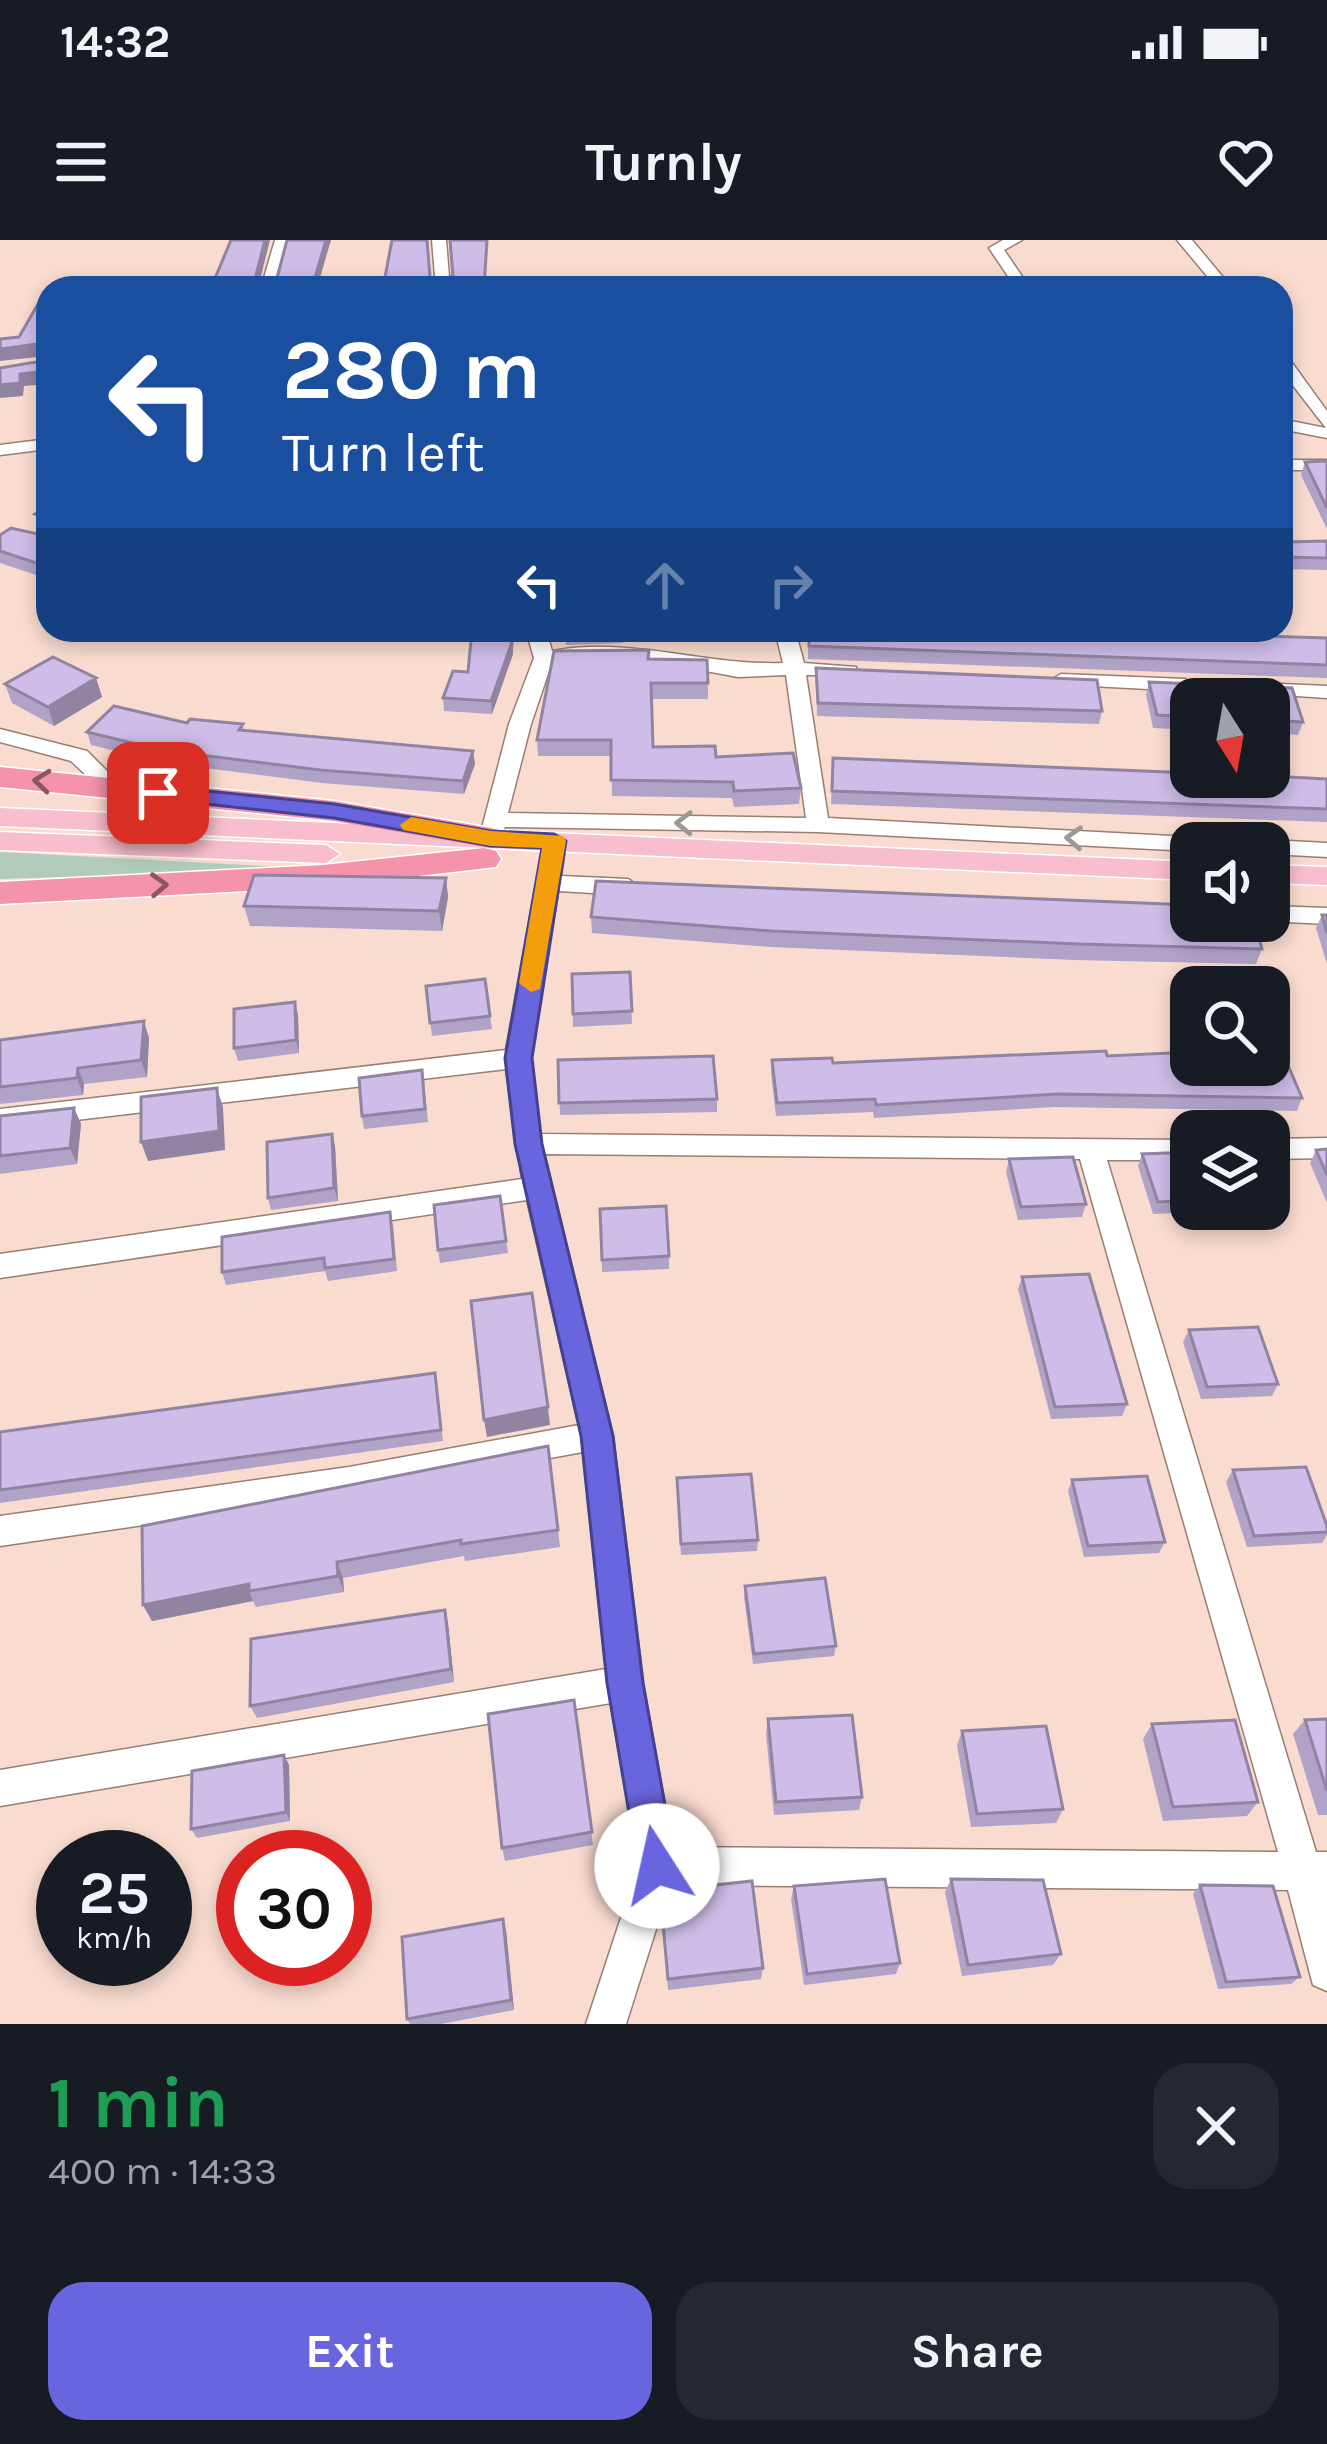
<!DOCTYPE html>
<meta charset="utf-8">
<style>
body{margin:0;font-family:Karla,sans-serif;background:#242831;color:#f1f3f6;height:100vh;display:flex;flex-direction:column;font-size:45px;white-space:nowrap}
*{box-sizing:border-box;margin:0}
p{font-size:39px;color:#9ea1a6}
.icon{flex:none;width:66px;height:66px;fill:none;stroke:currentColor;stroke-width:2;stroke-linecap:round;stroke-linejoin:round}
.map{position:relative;height:1784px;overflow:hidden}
.panel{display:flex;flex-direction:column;background:#171b24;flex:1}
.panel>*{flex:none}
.guide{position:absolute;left:36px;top:36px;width:1257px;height:366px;border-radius:36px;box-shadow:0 6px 18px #0003;background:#1a4fa0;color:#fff;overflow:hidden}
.needle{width:78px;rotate:169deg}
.fabs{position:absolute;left:1170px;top:438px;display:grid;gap:24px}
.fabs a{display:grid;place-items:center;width:120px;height:120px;border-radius:24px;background:#171b24;box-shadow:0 6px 18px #0003;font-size:60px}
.speed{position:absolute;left:36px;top:1590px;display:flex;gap:24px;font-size:60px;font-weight:700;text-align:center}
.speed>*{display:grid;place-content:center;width:156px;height:156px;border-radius:50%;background:#171b24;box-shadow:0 6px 18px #0003;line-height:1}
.speed small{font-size:30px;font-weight:400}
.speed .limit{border:18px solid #d22;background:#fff;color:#111}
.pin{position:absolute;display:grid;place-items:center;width:102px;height:102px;color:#fff;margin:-51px;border-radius:24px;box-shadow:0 6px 18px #0006}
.me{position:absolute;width:132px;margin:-66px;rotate:350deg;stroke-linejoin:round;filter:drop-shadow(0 0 9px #0008)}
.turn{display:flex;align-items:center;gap:42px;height:252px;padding:0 48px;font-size:54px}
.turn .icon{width:156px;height:156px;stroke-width:2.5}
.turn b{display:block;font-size:84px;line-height:102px}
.lanes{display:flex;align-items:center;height:114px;padding:0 48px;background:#0003;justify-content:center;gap:60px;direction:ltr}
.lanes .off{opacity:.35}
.round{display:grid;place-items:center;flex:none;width:126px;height:126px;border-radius:36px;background:#242831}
.summary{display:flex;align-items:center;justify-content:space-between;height:204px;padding:0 48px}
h1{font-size:72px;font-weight:700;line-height:90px;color:#1e9e55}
.primary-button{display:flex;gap:24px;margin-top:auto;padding:24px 48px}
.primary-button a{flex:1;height:138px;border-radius:36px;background:#6965de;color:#fff;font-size:48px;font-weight:700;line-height:138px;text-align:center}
.primary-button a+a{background:#242831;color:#f1f3f6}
.status{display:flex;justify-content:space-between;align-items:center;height:84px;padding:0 60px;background:#171b24;direction:ltr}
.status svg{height:33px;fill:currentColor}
header{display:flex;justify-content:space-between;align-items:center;height:156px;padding:0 48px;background:#171b24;font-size:54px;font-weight:700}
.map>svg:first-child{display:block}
.green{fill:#b1ccba}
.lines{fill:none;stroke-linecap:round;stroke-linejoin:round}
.minor-casing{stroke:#987e73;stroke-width:3}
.major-casing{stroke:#fff;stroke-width:3}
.highway-casing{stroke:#fff;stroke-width:3}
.minor{fill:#fff;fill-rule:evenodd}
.major{fill:#f9becd;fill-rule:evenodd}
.highway{fill:#f593ab;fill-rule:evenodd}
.wall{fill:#b1a3c8}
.shaded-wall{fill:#9084a2}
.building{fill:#cebde8;stroke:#9084a2;stroke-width:3}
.oneway{stroke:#8c5660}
.oneway2{stroke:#9c9896}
.route{fill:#6965de;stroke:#444290;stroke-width:3}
.slow{fill:#f59e0b}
</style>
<div class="status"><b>14:32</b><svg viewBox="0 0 49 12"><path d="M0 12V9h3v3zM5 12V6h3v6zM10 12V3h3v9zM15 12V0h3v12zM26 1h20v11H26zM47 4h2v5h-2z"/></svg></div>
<header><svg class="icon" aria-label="menu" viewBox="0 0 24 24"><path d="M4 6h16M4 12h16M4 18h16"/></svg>Turnly<svg class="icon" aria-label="heart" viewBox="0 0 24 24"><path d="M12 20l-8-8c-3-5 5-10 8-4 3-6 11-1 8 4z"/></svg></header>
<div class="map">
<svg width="1327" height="1784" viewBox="0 0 1327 1784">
<rect width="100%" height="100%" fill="#f9dbcf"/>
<!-- green -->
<path class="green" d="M0,612L322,629L0,639Z"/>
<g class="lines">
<!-- minor casing -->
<g class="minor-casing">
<path id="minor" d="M275,0H289L275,48H261Z
M432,0H446L450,48H436Z
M1003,0H1022L1004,10L1030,48H1016L989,8Z
M1177,0H1192L1232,48H1217Z
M1281,114L1287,116L1327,171V198L1281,189V179L1326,188L1281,130Z
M48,199V209L0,215V205Z
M1281,220H1327V230H1281Z
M526,390H546L552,411C630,396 705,426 783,423L775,390H795L804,423L856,427V435H806L828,578L1191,597L1202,603H1191V611L818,592L505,587L500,597H484L481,592L509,484L534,418ZM577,418L646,420L738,437L786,435L806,578L508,573L531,484L552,422Z
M1061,434L1185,439L1195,445L1185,451L1054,444L1051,440Z
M1259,443L1327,446V458L1252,453L1249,449Z
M0,489L87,511L125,549L114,556L106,554L71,521L0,502Z
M555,594L566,601L561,636L628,639L640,647L628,655L558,651L531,818L540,894L1191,900V920H1107L1316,1612H1327V1751L1313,1745L1288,1650L670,1645L626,1784H586L638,1626L611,1463L0,1566V1530L606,1429L583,1212L349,1255L0,1306V1276L349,1227L579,1185L527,960L0,1038V1014L522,939L506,829L0,889V869L506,810L544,601ZM544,914L1080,919L1278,1612L672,1607L643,1443L613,1196Z
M1269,600L1327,603V617L1269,614V603H1260Z
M1269,666L1327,668V684L1266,681Z
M1327,898V918L1269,919V899Z"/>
</g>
<!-- major casing -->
<g class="major-casing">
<path id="major" d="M0,568L1191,622V640L0,586Z
M0,592L326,605L340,614L326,623L0,610Z
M1269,625L1327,627V645L1269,643Z"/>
</g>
<!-- highway casing -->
<g class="highway-casing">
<path id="highway" d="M0,527L334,561L491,588L503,591L507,598L503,605L491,608L334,581L0,547Z
M484,608L496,611L501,619L496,627L323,647L0,664V642L323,625Z"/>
</g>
<!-- minor -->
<use href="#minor" class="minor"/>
<!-- major -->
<use href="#major" class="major"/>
<!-- highway -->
<use href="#highway" class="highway"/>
</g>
<!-- wall -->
<path class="wall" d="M1327,221V289L1301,235L1305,222Z
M48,266V339L0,323V295L47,296V289L39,286L35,274Z
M1281,296L1285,302L1327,301V330L1281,329Z
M472,390H514L513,414L492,474L444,471L443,458L468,432Z
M565,390H623V403L566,405Z
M808,390L1327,398V438L808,419Z
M649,419L708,443V459H651L653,507L716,517L801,548L799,564L734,567L732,558L612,556L611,516H538L537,500Z
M816,428L1102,471L1099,484L817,476Z
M96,438L102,457L54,486L12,463L5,444Z
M1149,442L1292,448L1303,482L1298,495L1269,493V459H1191V490L1153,488L1146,455Z
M187,483L243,484L244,491L473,511L475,524L464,554L322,543L165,523L91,505L87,492Z
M833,518L1327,539V582L831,564Z
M446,638L448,657L442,691L250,686L244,666Z
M1322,675H1327V724L1316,688Z
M591,677L1262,709L1256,724L1074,720L771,707L592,693Z
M630,732L632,784L573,787L572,734Z
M485,739L492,789L432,796L426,746Z
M298,775L299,813L238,821L234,808Z
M149,798L147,837L84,844L83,855L0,864V800Z
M1107,816L1191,825L1302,858L1297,871L1054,867L874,878L873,872L776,876L771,833L772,820L833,823Z
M558,820L717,859V872L560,875Z
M424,843L428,882L364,889L362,876Z
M74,868L81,884L77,924L0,934V876Z
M332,894L335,906L338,961L271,970L268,958Z
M1327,909V963L1310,923L1316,910Z
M1191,912V969H1218L1217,971L1153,974L1138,926L1142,914Z
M1009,919L1086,964L1082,977L1018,980L1006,932Z
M500,956L508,1013L440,1023L438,1010Z
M600,969L669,1016V1029L602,1032Z
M393,984L397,1031L328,1041L325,1031L226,1045L222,1032Z
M1022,1037L1127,1164L1122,1176L1051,1179L1018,1049Z
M1189,1090L1278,1144L1272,1156L1201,1159L1183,1102Z
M435,1133L443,1201L0,1263V1192Z
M548,1206L560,1307L465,1321L464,1316L343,1338L344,1352L256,1367L253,1361L152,1381L143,1365Z
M1233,1230L1327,1286V1295L1322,1303L1247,1307L1226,1242Z
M1072,1240L1165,1302L1159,1313L1084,1317L1068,1251Z
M677,1249L758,1300L757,1311L681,1315Z
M745,1346L836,1406L834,1416L753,1424L744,1357Z
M445,1370L448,1384L454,1442L257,1478L250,1466Z
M574,1460L593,1605L505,1621L502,1608Z
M768,1479L862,1557L859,1570L774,1575L766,1494Z
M1327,1479V1575H1318L1293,1494L1305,1480Z
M1152,1484L1258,1562L1247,1576L1163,1581L1143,1499Z
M962,1491L1063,1569L1056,1583L971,1587L957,1505Z
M284,1515L289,1525L290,1581L197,1598L191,1589Z
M951,1639L1061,1714L1053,1725L962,1736L945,1652Z
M1200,1645L1300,1737L1291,1744L1218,1749L1193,1654Z
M794,1646L900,1723L896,1734L804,1745L791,1659Z
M662,1673L763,1728L761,1739L668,1750Z
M503,1679L506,1690L514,1770L441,1784H410L407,1779Z"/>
<!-- shaded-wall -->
<path class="shaded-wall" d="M265,0H270L258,48L255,39Z
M326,0H331L317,48H312Z
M44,103L47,116L0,121V109Z
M48,131V144L24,146L23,156L0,158V145L20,134Z
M512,390L513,414L492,474L491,461Z
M96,438L102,457L54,486L48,467Z
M473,511L475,524L464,554L463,541Z
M446,638L448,657L442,691L439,671Z
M295,762L298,775L299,813L296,800Z
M144,781L149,798L147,837L141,820Z
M78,828L84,844L83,855L77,838Z
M217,848L223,867L225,910L148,921L141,902Z
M74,868L81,884L77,924L70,908Z
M332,894L335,906L338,961L334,948Z
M548,1167L550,1185L487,1197L484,1180Z
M337,1322L343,1338L344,1352L338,1336Z
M249,1344V1351L253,1361L152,1381L143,1365Z
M445,1370L448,1384L454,1442L451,1429Z
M284,1515L289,1525L290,1581L286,1572Z
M503,1679L506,1690L514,1770L511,1760Z"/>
<!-- building -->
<path class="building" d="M231,0H265L255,39L277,38L287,0H326L312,48H211Z
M392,0H427L430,37L435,41L453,36L450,0H487L484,48H383Z
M46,50H48V107L44,103L0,109V99L19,97Z
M48,120V131L20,134V143L0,145V128Z
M1327,221V268L1305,222Z
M48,266V327L0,311V295L11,288L47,296L48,278L35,274Z
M1281,296L1285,302L1327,301V318L1281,317Z
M472,390H512V402L491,461L443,458L453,431L468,432Z
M565,390H623V391L565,392Z
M809,390H1060L1327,398V425L809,406Z
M649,410L648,419L707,420L708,443H651L653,507L715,506L716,517L793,513L801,548L734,551L733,542L611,540V500H537L554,411Z
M53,417L96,438L48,467L5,444Z
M816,428L1097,440L1102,471L818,463Z
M1149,442L1292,448L1303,482L1269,480V459H1191V477L1157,475Z
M114,466L187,483L190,479L243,484L239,490L473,511L463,541L320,530L161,510L87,492Z
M833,518L1191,533V537L1269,536L1327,539V569L832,551Z
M254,635L446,638L439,671L244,666Z
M596,641L1191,665V681H1254L1262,709L1078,704L772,691L591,677Z
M1322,675H1327V693Z
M630,732L632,771L573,774L572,734Z
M485,739L490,776L430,783L426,746Z
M295,762L296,800L234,808V769Z
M144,781L141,820L78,828L77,838L0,847V800Z
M1106,811L1107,816L1191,812V825H1269V816H1284L1302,858L1058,854L876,865L875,859L777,863L772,820L832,818L833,823Z
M713,816L717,859L559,863L558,820Z
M422,830L425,869L362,876L359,838Z
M217,848L219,891L141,902V857Z
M74,868L70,908L0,916V876Z
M332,894L334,948L268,958L267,902Z
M1327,909V935L1316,910Z
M1191,912V960L1158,962L1142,914Z
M1073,917L1086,964L1021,967L1009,919Z
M500,956L506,1001L438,1010L434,965Z
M666,966L669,1016L602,1020L600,969Z
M390,972L394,1019L325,1028L324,1018L222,1032V997Z
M1089,1034L1127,1164L1055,1167L1022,1037Z
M532,1053L548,1167L484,1180L471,1061Z
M1258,1087L1278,1144L1207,1147L1189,1090Z
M435,1133L441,1190L0,1250V1192Z
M548,1206L558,1290L461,1304V1300L337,1322L338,1336L249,1351V1344L143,1365L142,1286Z
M1306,1227L1327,1286V1292L1254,1296L1233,1230Z
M751,1234L758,1300L681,1304L677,1238Z
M1147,1236L1165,1302L1088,1306L1072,1240Z
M825,1338L836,1406L754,1414L745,1346Z
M445,1370L451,1429L250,1466L251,1399Z
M574,1460L592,1592L502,1608L488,1474Z
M852,1475L862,1557L776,1562L768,1479Z
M1327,1479V1551L1305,1480Z
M1235,1480L1258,1562L1173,1567L1152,1484Z
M1046,1486L1063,1569L977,1574L962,1491Z
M284,1515L286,1572L191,1589L192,1531Z
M885,1639L900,1723L807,1734L794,1646Z
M951,1639L1043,1640L1061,1714L968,1725Z
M752,1641L763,1728L668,1739L662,1673L669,1650Z
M1200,1645L1273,1646L1300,1737L1226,1742Z
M503,1679L511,1760L407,1779L402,1697Z"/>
<!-- one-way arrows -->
<defs><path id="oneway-chevron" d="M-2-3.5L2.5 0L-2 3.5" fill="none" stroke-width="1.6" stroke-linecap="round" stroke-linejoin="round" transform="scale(3)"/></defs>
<g class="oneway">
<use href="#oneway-chevron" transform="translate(42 541) rotate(-174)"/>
<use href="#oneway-chevron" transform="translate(159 645) rotate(-3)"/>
</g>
<g class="oneway2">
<use href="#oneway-chevron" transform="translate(684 583) rotate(-179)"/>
<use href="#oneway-chevron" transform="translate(1074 598) rotate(-177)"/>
</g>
<!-- route -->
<path class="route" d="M158,546L334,564L491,591L554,594L566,601L532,818L542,904L613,1196L643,1443L676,1626L671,1639L657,1645L644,1639L638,1626L607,1443L581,1196L515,904L505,818L542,608L491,606L334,578L150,558L147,553Z"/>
<!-- slow -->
<path class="slow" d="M411,577L491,591L563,596L566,601L540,749L531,752L519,743L542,608L491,606L403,590L400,585Z"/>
</svg>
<div class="fabs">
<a><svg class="needle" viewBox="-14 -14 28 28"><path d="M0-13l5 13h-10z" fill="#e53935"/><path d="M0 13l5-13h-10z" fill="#9ea1a6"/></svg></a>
<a><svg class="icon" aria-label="sound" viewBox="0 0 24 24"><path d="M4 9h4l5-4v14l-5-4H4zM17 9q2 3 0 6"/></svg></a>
<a><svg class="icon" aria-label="search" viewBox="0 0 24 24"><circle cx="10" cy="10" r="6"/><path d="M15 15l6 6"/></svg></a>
<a><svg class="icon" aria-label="layers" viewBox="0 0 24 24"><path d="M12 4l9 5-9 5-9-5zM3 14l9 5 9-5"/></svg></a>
</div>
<div class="speed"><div>25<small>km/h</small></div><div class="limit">30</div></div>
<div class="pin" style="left:158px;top:553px;background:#d93025"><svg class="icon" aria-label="arrive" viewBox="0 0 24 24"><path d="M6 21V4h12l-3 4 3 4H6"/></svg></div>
<svg class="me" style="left:657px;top:1626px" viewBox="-20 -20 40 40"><circle r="19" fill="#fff"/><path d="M0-13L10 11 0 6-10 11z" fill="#6965de"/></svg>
<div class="guide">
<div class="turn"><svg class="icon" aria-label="left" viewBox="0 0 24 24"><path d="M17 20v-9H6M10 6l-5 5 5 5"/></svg><div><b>280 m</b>Turn left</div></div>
<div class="lanes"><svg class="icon" aria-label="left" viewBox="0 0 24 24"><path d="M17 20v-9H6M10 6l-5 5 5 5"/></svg><svg class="icon off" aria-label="ahead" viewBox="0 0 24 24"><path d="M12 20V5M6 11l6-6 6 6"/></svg><svg class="icon off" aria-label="right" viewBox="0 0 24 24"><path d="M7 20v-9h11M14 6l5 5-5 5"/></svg></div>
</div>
</div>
<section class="panel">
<div class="summary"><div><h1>1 min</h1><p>400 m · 14:33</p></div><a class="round"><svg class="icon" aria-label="close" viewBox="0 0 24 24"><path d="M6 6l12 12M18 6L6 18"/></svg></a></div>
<div class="primary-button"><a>Exit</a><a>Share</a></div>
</section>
